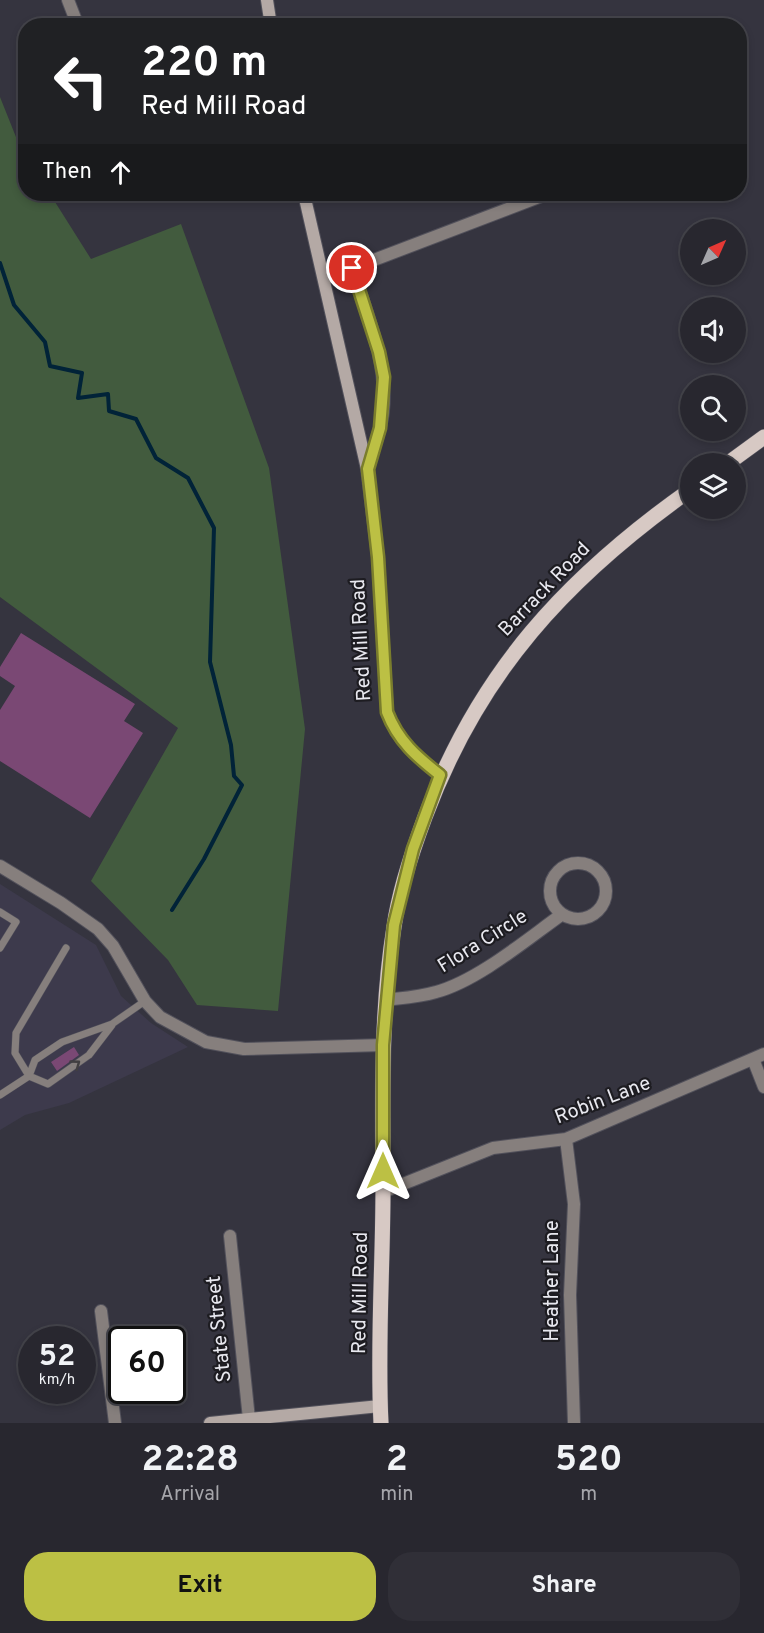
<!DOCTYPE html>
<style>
body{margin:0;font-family:Overpass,sans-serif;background:#302f37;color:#f1f3f6;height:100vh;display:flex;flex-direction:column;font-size:22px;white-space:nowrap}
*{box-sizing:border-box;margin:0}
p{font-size:20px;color:#a5a5aa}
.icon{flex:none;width:33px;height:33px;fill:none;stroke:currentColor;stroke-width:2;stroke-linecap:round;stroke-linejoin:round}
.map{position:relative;height:1423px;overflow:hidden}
.details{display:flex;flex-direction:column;background:#28272f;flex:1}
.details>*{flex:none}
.hud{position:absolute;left:18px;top:18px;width:729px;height:183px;border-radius:24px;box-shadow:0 3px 9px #0003,0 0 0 2px #44444b;background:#202124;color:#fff;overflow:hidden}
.needle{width:39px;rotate:45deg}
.buttons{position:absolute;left:680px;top:219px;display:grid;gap:12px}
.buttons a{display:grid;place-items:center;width:66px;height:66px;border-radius:50%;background:#28272f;box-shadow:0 3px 9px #0003,0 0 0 2px #44444b;font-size:30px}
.speed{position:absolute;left:18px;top:1326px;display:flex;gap:12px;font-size:30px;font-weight:700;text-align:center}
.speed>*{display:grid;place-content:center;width:78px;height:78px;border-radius:50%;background:#28272f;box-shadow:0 3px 9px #0003,0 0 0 2px #44444b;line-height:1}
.speed small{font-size:15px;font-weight:400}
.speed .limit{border:3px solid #111;border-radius:9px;background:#fff;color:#111}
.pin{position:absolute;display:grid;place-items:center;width:51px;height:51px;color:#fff;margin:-26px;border:3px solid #fff;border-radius:50%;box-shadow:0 2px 6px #0007}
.me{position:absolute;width:66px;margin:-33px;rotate:0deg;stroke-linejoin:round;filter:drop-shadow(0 0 4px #0008)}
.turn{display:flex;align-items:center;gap:21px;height:126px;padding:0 24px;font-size:27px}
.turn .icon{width:78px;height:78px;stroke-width:2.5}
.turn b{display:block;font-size:42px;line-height:51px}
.then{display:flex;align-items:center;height:57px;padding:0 24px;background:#0003;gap:12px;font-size:22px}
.eta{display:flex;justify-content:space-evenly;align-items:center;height:102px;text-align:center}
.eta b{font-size:36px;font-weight:700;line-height:42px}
.button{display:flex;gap:12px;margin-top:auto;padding:12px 24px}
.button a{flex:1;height:69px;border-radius:24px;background:#bcc044;color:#111;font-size:24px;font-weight:700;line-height:69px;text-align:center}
.button a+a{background:#302f37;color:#f1f3f6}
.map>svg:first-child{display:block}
.built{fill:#3d3a4c}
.green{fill:#425b3e}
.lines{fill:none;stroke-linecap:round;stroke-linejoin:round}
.stream{stroke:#012338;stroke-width:4}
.building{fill:#7a4874}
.lane-casing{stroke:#52515b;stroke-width:8}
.street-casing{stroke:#52515b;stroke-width:14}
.secondary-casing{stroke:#52515b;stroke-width:14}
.primary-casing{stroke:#52515b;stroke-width:16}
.lane{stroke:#867f7d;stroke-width:7}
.street{stroke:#867f7d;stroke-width:12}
.secondary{stroke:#b4a9a5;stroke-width:12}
.primary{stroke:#d7c9c4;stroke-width:15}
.oneway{stroke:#423f41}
.route-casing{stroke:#7a7d2c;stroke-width:15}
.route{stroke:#bcc044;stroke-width:10}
.labels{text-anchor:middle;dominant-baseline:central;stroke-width:4.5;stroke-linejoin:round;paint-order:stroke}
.street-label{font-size:20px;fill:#e8e8ef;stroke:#1d1c21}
</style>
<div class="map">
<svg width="764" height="1423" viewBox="0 0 764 1423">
<rect width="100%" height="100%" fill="#35343f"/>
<!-- built -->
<path class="built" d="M0,884L96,945L121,996L151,1023L188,1047L69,1103L25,1115L0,1130Z"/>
<!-- green -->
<path class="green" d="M0,97L18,142L25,154L26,194H50L91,259L181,224L269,468L305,729L278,1011L197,1005L168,960L91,881L178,728L0,597Z"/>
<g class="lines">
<!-- stream -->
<path class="stream" d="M0,263L14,305L45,342L50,366L82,373L78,398L108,394L109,411L136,419L156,458L188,478L214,528L210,662L231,745L234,776L242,785L204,859L172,910"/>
</g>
<!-- building -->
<path class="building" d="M21,633L135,704L124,721L143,733L90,818L0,761V710L15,686L0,676V667Z
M74,1047L79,1055L57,1071L51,1062Z"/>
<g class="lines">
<!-- lane casing -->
<g class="lane-casing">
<path id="lane" d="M0,912L16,922L0,948
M29,1076L15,1053L16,1033L66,948
M29,1076L48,1084L89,1055L112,1025
M0,1095L29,1076L35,1060L62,1042L112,1024L145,1001"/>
</g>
<!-- street casing -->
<g class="street-casing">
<path id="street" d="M68,0L78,26
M352,268C367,315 388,362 383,411C381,431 373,450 367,469
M324,279L547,194
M550 891a28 28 0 1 1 56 0a28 28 0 1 1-56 0Z
M0,866L61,903L98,929L113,946L145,1001L160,1017L206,1042L244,1049L383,1045
M385,1000C402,998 420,997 436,992C477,981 526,940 561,915
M753,1059L764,1087
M566,1139L574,1204L570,1295L574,1423
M383,1192L493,1148L566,1139L764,1054
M230,1236L249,1419
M101,1311L115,1423"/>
</g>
<!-- secondary casing -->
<g class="secondary-casing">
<path id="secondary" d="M267,0L271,26
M304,194L367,469L378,557L387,712C398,741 417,757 440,775
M210,1423L380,1406"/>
</g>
<!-- primary casing -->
<g class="primary-casing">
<path id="primary" d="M727,464L764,437
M381,1423C377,1345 383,1266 383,1188C383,1101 380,1014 394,927C399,890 412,852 425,817C479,672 566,578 690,490"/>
</g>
<!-- lane -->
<use href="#lane" class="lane"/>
<!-- street -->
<use href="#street" class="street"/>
<!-- secondary -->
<use href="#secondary" class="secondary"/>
<!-- primary -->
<use href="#primary" class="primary"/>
</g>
<!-- one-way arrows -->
<defs><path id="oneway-chevron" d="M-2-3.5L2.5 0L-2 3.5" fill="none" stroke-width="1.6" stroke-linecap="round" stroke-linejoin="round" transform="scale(1.5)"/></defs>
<use class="oneway" href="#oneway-chevron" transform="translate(76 1064) rotate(-36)"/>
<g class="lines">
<!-- route casing -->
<g class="route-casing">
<path id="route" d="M352,268L379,352L384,377L380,428L368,469L378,557L387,712C398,741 417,757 440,775L413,849L394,925L383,1045V1171"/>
</g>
<!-- route -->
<use href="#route" class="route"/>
</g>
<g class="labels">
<!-- street labels -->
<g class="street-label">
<text transform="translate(545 590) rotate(-46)">Barrack Road</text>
<text transform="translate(362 640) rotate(-93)">Red Mill Road</text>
<text transform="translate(483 942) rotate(-32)">Flora Circle</text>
<text transform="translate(603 1101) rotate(-21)">Robin Lane</text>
<text transform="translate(553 1281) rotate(-90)">Heather Lane</text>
<text transform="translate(361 1293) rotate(-89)">Red Mill Road</text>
<text transform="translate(220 1329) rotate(-96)">State Street</text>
</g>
</g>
</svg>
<div class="buttons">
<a><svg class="needle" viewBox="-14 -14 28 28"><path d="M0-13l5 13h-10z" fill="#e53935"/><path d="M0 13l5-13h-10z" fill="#a5a5aa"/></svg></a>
<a><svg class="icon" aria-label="sound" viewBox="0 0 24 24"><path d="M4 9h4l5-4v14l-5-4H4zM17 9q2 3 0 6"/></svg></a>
<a><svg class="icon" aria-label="search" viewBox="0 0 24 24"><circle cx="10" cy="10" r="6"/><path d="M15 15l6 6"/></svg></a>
<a><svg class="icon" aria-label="layers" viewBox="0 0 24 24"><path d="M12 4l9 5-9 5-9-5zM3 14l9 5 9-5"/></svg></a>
</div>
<div class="speed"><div>52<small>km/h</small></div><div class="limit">60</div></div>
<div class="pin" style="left:352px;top:268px;background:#d93025"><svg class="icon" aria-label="arrive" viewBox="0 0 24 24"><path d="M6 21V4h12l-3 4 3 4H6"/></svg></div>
<svg class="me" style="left:383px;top:1171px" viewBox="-20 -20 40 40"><path d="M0-17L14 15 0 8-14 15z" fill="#bcc044" stroke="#fff" stroke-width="4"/></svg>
<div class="hud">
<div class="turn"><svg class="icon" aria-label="left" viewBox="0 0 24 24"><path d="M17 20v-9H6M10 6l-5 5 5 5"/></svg><div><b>220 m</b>Red Mill Road</div></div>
<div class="then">Then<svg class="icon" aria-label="ahead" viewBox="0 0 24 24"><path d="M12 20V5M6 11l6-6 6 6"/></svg></div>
</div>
</div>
<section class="details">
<div class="eta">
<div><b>22:28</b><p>Arrival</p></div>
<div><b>2</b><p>min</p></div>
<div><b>520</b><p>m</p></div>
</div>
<div class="button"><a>Exit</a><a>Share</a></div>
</section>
